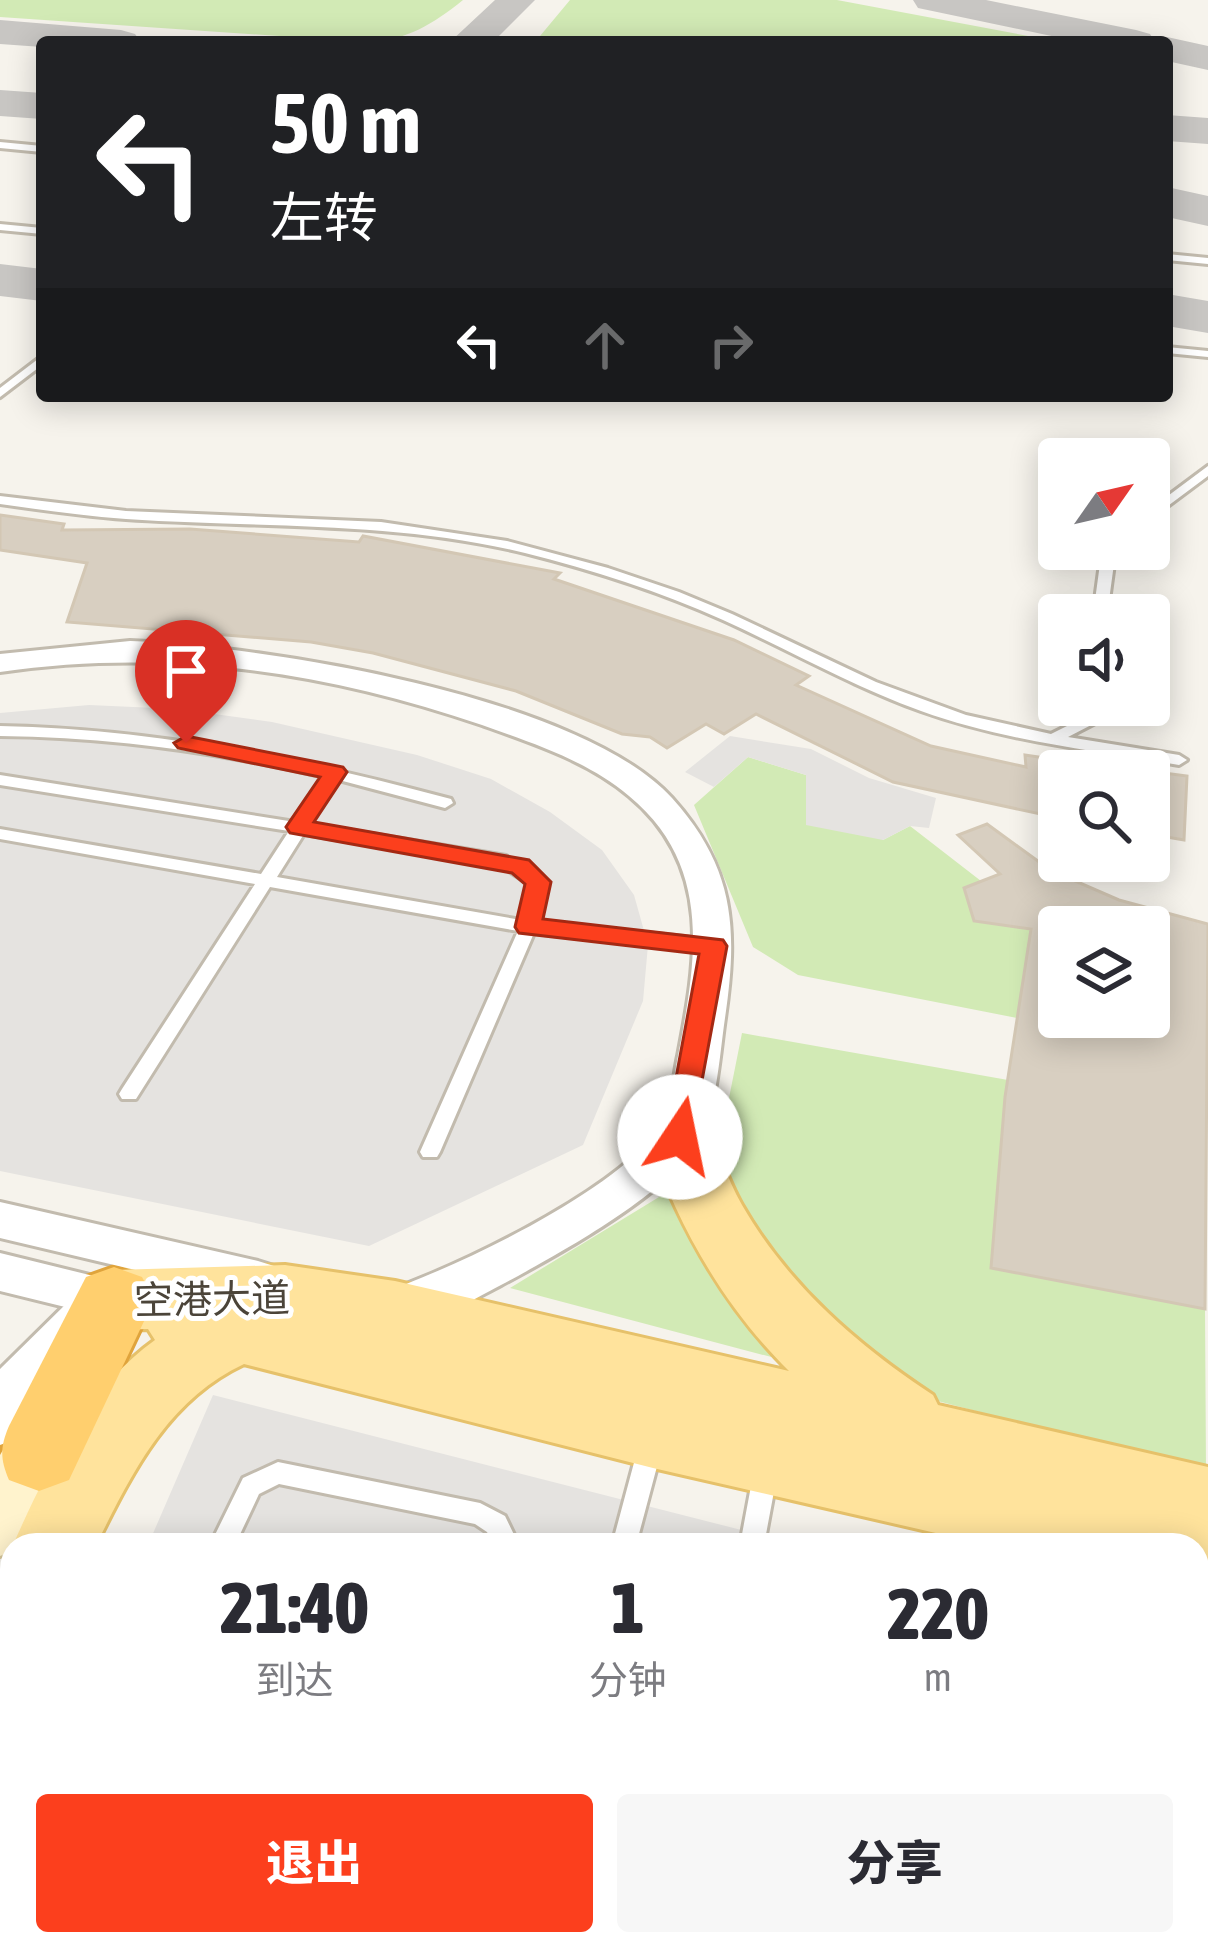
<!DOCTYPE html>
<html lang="zh">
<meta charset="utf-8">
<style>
body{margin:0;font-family:"Asap Condensed","Noto Sans SC",sans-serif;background:#f7f7f7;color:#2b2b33;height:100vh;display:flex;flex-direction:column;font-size:45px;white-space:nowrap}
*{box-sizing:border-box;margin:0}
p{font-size:39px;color:#7c7c81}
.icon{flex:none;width:66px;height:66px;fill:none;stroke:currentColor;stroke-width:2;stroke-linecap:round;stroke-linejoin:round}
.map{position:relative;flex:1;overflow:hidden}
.panel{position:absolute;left:0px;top:1533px;width:1209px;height:423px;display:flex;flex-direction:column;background:#fff;border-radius:36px 36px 0 0;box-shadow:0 6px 30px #0003}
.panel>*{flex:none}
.guide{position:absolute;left:36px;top:36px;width:1137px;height:366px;border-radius:12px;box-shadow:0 6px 30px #0003;background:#202124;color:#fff;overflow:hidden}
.needle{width:78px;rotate:56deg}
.tools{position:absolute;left:1038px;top:438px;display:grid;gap:24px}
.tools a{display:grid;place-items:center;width:132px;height:132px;border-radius:12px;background:#fff;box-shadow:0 6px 30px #0003;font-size:60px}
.pin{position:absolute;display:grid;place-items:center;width:102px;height:102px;color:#fff;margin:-123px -51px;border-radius:50% 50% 50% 0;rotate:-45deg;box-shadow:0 0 12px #0007}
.pin .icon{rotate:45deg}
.me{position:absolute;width:132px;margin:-66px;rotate:11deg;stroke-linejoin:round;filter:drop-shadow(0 0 9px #0008)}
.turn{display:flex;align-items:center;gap:42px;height:252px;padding:0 36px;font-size:54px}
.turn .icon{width:156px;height:156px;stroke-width:2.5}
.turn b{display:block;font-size:84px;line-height:102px}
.lanes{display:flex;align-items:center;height:114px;padding:0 36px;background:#0003;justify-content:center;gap:60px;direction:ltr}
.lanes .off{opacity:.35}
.eta{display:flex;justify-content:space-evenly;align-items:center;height:204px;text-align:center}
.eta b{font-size:72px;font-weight:800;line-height:84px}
.cta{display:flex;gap:24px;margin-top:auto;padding:24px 36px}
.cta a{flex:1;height:138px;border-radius:12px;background:#fc3f1d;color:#fff;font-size:48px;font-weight:800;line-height:138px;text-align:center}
.cta a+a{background:#f7f7f7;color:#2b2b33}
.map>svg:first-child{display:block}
.green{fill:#d2eab5}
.parking{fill:#e5e3e0}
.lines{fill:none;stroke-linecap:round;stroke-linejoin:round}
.taxiway{fill:#c8c6c3;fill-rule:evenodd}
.building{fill:#d8cfc1;stroke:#d3c7b4;stroke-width:3;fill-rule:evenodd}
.service-casing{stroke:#c2bbae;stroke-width:6}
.minor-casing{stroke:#c2bbae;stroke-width:6}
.tertiary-casing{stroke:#c2bbae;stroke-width:6}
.secondary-casing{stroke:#d6c79b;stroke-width:6}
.primary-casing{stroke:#e6c16a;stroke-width:6}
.motorway-casing{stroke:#e0a43c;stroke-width:6}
.service{fill:#fff;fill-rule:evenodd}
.minor{fill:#fff;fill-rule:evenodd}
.tertiary{fill:#fff;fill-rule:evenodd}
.secondary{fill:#fff3cd;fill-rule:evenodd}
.primary{fill:#ffe39c;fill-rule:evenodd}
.motorway{fill:#ffcf6e;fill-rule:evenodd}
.route{fill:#fc3f1d;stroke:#a42913;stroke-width:3}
.labels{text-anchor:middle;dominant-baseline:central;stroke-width:10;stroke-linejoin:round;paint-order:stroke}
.near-street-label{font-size:39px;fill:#4b4439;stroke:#fff}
</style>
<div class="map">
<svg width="1208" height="1955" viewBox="0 0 1208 1955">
<rect width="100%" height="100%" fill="#f6f3ec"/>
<!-- green -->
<path class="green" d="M0,0H463C433,24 406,41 367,42L0,17Z
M570,0H837L1060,42H535Z
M748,757L806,775L883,840L910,826L981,881L964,889L974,921L1031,929L1017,1018L798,975L753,947L694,805Z
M742,1033L1008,1080L991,1268L1205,1309L1206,1472L510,1288L664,1194L721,1138Z"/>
<!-- parking -->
<path class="parking" d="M89,705L178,709L272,722L417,755L491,779L550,812L602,850L634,895L648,945L643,1001L583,1145L369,1246L0,1171V713Z
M730,736L811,749L869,778L936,798L929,828L910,826L883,840L806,825V775L748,757L714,787L685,772Z
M213,1395L800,1545H148Z
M1197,1646L1208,1649V1955H0V1884L12,1856V1944H1197Z"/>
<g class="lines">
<!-- taxiway -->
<path class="taxiway" d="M495,0H535L493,42H450Z
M913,0H986L1136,30L1150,34L1154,40L1167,37L1208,46V70L1167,61V42H1080L918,8Z
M0,20L121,30L135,34L141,42H42V47L0,44Z
M0,90L42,93V119L0,116Z
M1167,115L1208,118V144L1167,141Z
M1167,187L1208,196V226L1167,217Z
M0,264L42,269V301L0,296Z
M1167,294L1208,301V333L1167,326Z"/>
</g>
<!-- building -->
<path class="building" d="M0,515L64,524L62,530L190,529L359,542L363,536L560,573L554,579L734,640L809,676L796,685L931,746L1026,767L1025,755L1059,760V818L893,782L756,714L724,734L706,724L667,748L650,737L622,734L516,691L373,653L311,642L67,622L87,563L0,550Z
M1149,771L1187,776L1184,840L1149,834Z
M987,824L1042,864L1043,855L1059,856V874L1119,900L1208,924L1205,1309L991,1268L1005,1097L1031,929L974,921L964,888L1000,874L958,835ZM1059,927H1149V1017H1059Z"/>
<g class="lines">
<!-- service casing -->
<g class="service-casing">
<path id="service" d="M0,142L42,146V152L0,148Z
M0,224L42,228V234L0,230Z
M1167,254L1208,258V264L1167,260Z
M1167,347L1208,351V357L1167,353Z
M42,356V365L0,397V388Z
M1208,466V476L1149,520V510Z
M0,496L126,511L381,522L507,541L608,568L679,592L732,614L876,682L966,715L1051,734L1085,717L1086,705H1100L1097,722L1068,737L1179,755L1187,760L1179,765C1093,750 1004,741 921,711C852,686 789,650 723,620C659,591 592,570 525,553C394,521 260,528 126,519C84,516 42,510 0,504Z
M1102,549H1116L1107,615H1093Z
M0,726C155,729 302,759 451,799L453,803L445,808L339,780L310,824L506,856L546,882L538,922L714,940L723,946L714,952L534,933L440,1152L437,1157H423L420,1152L518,931L270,887L136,1099H122L119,1094L122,1089L255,884L0,839V829L261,874L289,831L0,785V775L295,822L325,777C217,752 111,737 0,736ZM304,834L501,866L529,884L521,920L277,877Z
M651,1434L659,1437L663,1444L636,1545H612L639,1444L643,1437Z
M766,1459L774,1462L778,1470L764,1545H740L754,1470L758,1462Z
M278,1462L480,1503L505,1516L519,1545H494L487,1532L475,1524L279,1484L259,1494L235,1545H210L243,1478Z
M459,1944H487L484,1955H456Z
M741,1944H769L767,1955H739Z"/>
</g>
<!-- minor casing -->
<g class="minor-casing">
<path id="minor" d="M130,641C265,646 579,696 672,798C735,868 738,929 725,1018C719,1058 717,1115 693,1150C660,1198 554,1257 501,1285C466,1303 413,1337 374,1324L367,1310L374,1296C455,1268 601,1199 656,1134C671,1116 673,1079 678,1056C696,962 714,866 629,796C588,761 532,743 482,725C324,671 166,648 0,672V654Z
M0,1202L258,1261L274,1266L281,1280L274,1294L258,1299L0,1238Z
M0,1253L114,1281L131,1286L137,1300L131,1314L114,1319L0,1291Z"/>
</g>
<!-- tertiary casing -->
<g class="tertiary-casing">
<path id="tertiary" d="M91,1293L112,1300L120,1317L112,1334L54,1389L22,1437L0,1445V1369L70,1300Z"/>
</g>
<!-- secondary casing -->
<g class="secondary-casing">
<path id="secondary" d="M39,1422L64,1431L74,1453L26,1545H12V1551L0,1556V1455L14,1431Z"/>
</g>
<!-- primary casing -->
<g class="primary-casing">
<path id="primary" d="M680,1112L703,1119C718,1147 726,1177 742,1205C788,1285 857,1345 933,1395L938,1405L1208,1467V1595L1197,1592V1545H988L653,1468L244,1364C167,1400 132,1473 96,1545H13C46,1470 88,1388 155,1340L148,1329L114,1330L89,1321L78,1300L89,1279L114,1270L285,1265L395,1281L789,1371C722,1305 678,1225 647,1137L657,1119Z
M12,1584V1684L0,1689V1589Z"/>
</g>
<!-- motorway casing -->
<g class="motorway-casing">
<path id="motorway" d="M114,1267L142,1277L154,1300L69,1480L39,1491L9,1480C0,1459 0,1447 9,1426L86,1277Z"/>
</g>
<!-- service -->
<use href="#service" class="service"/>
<!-- minor -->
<use href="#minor" class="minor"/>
<!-- tertiary -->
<use href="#tertiary" class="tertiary"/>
<!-- secondary -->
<use href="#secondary" class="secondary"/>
<!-- primary -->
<use href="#primary" class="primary"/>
<!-- motorway -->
<use href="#motorway" class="motorway"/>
</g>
<!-- route -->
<path class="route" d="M186,736L343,767L347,772L314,822L529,860L551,882L543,919L723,940L727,946L690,1145H669L665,1137L699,954L519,933L515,927L525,884L512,873L290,833L286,827L320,777L178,748L174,743Z"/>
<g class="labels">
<!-- near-street labels -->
<g class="near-street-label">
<text transform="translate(212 1299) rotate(-1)">空港大道</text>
</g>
</g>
</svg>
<div class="tools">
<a><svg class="needle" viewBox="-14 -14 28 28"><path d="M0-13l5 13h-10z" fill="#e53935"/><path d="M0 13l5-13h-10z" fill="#7c7c81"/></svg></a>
<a><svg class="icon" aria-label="sound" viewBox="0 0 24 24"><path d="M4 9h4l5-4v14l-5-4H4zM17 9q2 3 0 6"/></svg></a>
<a><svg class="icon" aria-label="search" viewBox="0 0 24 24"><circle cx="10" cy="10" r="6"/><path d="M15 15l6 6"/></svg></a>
<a><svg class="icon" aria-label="layers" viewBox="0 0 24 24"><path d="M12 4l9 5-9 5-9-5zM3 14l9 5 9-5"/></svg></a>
</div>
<div class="pin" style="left:186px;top:743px;background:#d93025"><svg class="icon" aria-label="arrive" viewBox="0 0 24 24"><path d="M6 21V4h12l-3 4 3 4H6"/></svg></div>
<svg class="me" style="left:680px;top:1137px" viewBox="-20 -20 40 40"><circle r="19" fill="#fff"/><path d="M0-13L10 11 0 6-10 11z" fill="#fc3f1d"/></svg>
<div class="guide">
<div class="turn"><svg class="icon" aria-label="left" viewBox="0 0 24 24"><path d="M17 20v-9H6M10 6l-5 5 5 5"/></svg><div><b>50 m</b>左转</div></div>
<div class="lanes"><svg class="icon" aria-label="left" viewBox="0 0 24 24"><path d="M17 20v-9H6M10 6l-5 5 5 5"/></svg><svg class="icon off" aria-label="ahead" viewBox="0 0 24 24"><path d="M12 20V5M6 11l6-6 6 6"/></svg><svg class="icon off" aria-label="right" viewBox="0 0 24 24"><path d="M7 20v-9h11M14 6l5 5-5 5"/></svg></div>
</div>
<section class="panel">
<div class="eta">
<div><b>21:40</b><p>到达</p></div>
<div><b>1</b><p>分钟</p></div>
<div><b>220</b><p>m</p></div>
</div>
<div class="cta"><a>退出</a><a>分享</a></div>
</section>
</div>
